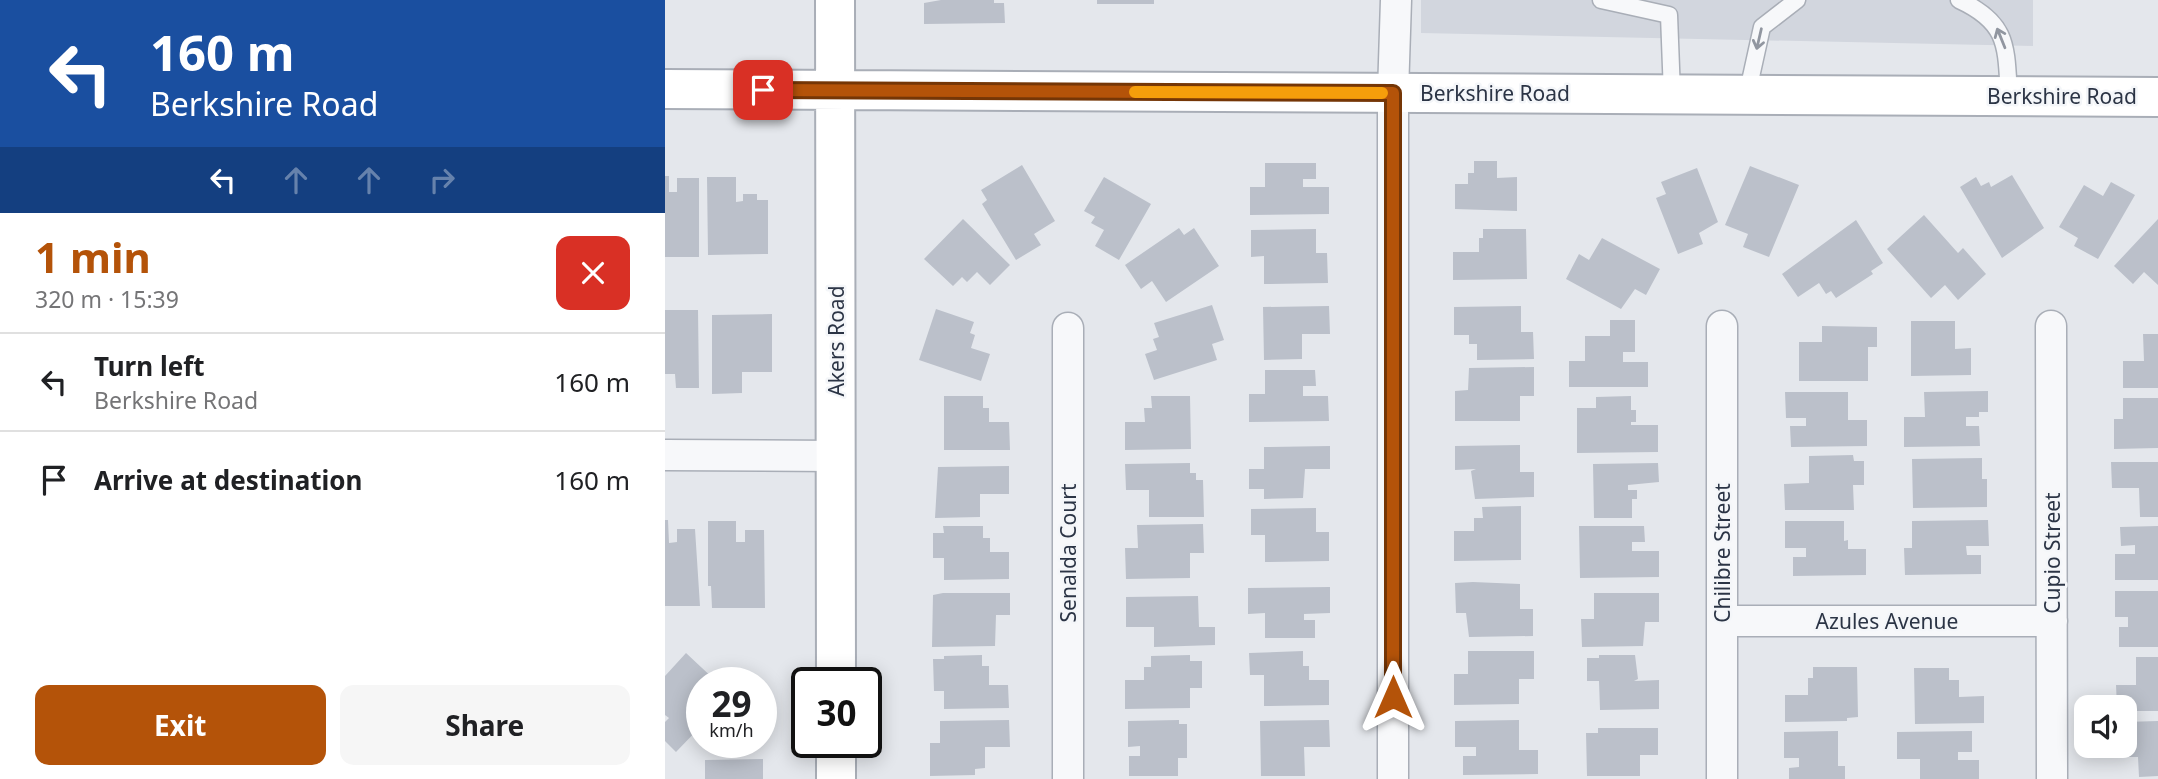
<!DOCTYPE html>
<meta charset="utf-8">
<style>
body{margin:0;font-family:"Noto Sans",sans-serif;background:#f6f6f6;color:#202124;height:100vh;display:flex;flex-direction:column;font-size:26px;white-space:nowrap}
*{box-sizing:border-box;margin:0}
p{font-size:23px;color:#757577}
.icon{flex:none;width:38px;height:38px;fill:none;stroke:currentColor;stroke-width:2;stroke-linecap:round;stroke-linejoin:round}
.map{position:relative;flex:1;overflow:hidden}
.panel{display:flex;flex-direction:column;background:#fff;width:665px}
.panel>*{flex:none}
.banner{background:#1a4fa0;color:#fff;overflow:hidden}
.buttons{position:absolute;left:1409px;top:695px;display:grid;gap:14px}
.buttons a{display:grid;place-items:center;width:63px;height:63px;border-radius:14px;background:#fff;box-shadow:0 4px 18px #0003;font-size:35px}
.speed{position:absolute;left:21px;top:667px;display:flex;gap:14px;font-size:35px;font-weight:700;text-align:center}
.speed>*{display:grid;place-content:center;width:91px;height:91px;border-radius:50%;background:#fff;box-shadow:0 4px 18px #0003;line-height:1}
.speed small{font-size:18px;font-weight:400}
.speed .limit{border:4px solid #111;border-radius:10px;background:#fff;color:#111}
.pin{position:absolute;display:grid;place-items:center;width:60px;height:60px;color:#fff;margin:-30px;border-radius:14px;box-shadow:0 4px 10px #0006}
.me{position:absolute;width:77px;margin:-38px;rotate:0deg;stroke-linejoin:round;filter:drop-shadow(0 0 5px #0008)}
.turn{display:flex;align-items:center;gap:24px;height:147px;padding:0 35px;font-size:32px}
.turn .icon{width:91px;height:91px;stroke-width:2.5}
.turn b{display:block;font-size:49px;line-height:60px}
.lanes{display:flex;align-items:center;height:66px;padding:0 35px;background:#0003;justify-content:center;gap:35px;direction:ltr}
.lanes .off{opacity:.35}
.round{display:grid;place-items:center;flex:none;width:74px;height:74px;border-radius:14px;background:#f6f6f6}
.summary{display:flex;align-items:center;justify-content:space-between;height:119px;padding:0 35px}
h1{font-size:42px;font-weight:700;line-height:52px;color:#b45309}
.primary-button{display:flex;gap:14px;margin-top:auto;padding:14px 35px}
.primary-button a{flex:1;height:80px;border-radius:14px;background:#b45309;color:#fff;font-size:28px;font-weight:700;line-height:80px;text-align:center}
.primary-button a+a{background:#f6f6f6;color:#202124}
ul{padding:0;list-style:none}
li{display:flex;align-items:center;gap:21px;height:98px;padding:0 35px;border-top:2px solid #e0e0e0}
li div{flex:1}
li b{display:block;font-size:26px}
li em{font-style:normal}
main{display:flex;flex:1;min-height:0}
.map>svg:first-child{display:block}
.built{fill:#d2d6de}
.building{fill:#bbc0ca}
.lines{fill:none;stroke-linecap:round;stroke-linejoin:round}
.lane-casing{stroke:#a9aeb7;stroke-width:19}
.street-casing{stroke:#a9aeb7;stroke-width:33}
.secondary-casing{stroke:#a9aeb7;stroke-width:42}
.lane{stroke:#f7f8fa;stroke-width:16}
.street{stroke:#f7f8fa;stroke-width:30}
.secondary{stroke:#fff;stroke-width:38}
.oneway{stroke:#9196a0}
.route-casing{stroke:#753606;stroke-width:18}
.route{stroke:#b45309;stroke-width:12}
.slow{stroke:#f59e0b;stroke-width:12}
.labels{text-anchor:middle;dominant-baseline:central;stroke-width:5;stroke-linejoin:round;paint-order:stroke}
.street-label{font-size:21px;fill:#2b3445;stroke:#f4f6f9}
</style>
<main>
<section class="panel">
<div class="banner">
<div class="turn"><svg class="icon" aria-label="left" viewBox="0 0 24 24"><path d="M17 20v-9H6M10 6l-5 5 5 5"/></svg><div><b>160 m</b>Berkshire Road</div></div>
<div class="lanes"><svg class="icon" aria-label="left" viewBox="0 0 24 24"><path d="M17 20v-9H6M10 6l-5 5 5 5"/></svg><svg class="icon off" aria-label="ahead" viewBox="0 0 24 24"><path d="M12 20V5M6 11l6-6 6 6"/></svg><svg class="icon off" aria-label="ahead" viewBox="0 0 24 24"><path d="M12 20V5M6 11l6-6 6 6"/></svg><svg class="icon off" aria-label="right" viewBox="0 0 24 24"><path d="M7 20v-9h11M14 6l5 5-5 5"/></svg></div>
</div>
<div class="summary"><div><h1>1 min</h1><p>320 m · 15:39</p></div><a class="round" style="background:#d93025;color:#fff"><svg class="icon" aria-label="close" viewBox="0 0 24 24"><path d="M6 6l12 12M18 6L6 18"/></svg></a></div>
<ul>
<li><svg class="icon" aria-label="left" viewBox="0 0 24 24"><path d="M17 20v-9H6M10 6l-5 5 5 5"/></svg><div><b>Turn left</b><p>Berkshire Road</p></div><em>160 m</em></li>
<li><svg class="icon" aria-label="arrive" viewBox="0 0 24 24"><path d="M6 21V4h12l-3 4 3 4H6"/></svg><div><b>Arrive at destination</b></div><em>160 m</em></li>
</ul>
<div class="primary-button"><a>Exit</a><a>Share</a></div>
</section>
<div class="map">
<svg width="1493" height="779" viewBox="0 0 1493 779">
<rect width="100%" height="100%" fill="#e4e7ec"/>
<!-- built -->
<path class="built" d="M756,0H1368V46L756,33Z"/>
<!-- building -->
<path class="building" d="M276,0H329V3H339L340,23L259,24V3Z
M432,0H489V4H432Z
M809,161H832V178L852,177V211L790,209V184H803V173H809Z
M600,163H651V179H638V187H664V214L585,215V187H600Z
M357,165L390,221L369,234L376,245L351,260L317,204L322,200L316,190Z
M1085,166L1134,185L1104,257L1078,247L1083,234L1060,225Z
M1032,168L1053,222L1034,233L1038,244L1013,254L991,198L1001,194L996,182Z
M1347,175L1379,228L1337,258L1295,187L1311,177L1316,186L1324,182L1326,187Z
M0,176H4V192H12V178H34V257H0Z
M42,177H71V202L78,201V194H92V200H103V254L43,255Z
M439,177L486,204L454,260L430,246L439,230L426,223L430,217L419,211Z
M1446,182L1470,195L1433,259L1409,246L1413,238L1394,227L1419,185L1438,196Z
M1259,215L1293,253L1298,248L1321,274L1293,300L1280,285L1266,298L1222,249Z
M298,219L345,265L325,285L312,272L302,282L297,277L288,286L259,259Z
M1493,219V285L1479,272L1468,284L1449,266Z
M1191,220L1218,263L1206,271L1208,274L1171,298L1166,291L1161,294L1154,283L1133,297L1117,274Z
M514,228L519,235L529,228L554,266L501,302L487,281L476,289L460,265Z
M651,229V253H662L663,283L599,284V256L586,257V230Z
M818,229H861L862,279L788,280V252H814V238H818Z
M937,238L995,269L981,295L970,289L956,309L901,279L914,254L924,260Z
M547,305L559,340L547,344L552,360L489,380L480,354L492,350L488,339L494,337L489,323Z
M664,306L665,334H637V359L599,360L598,307Z
M856,306V332H868L869,359L812,360V344H804V335H789V307Z
M271,309L309,322L305,333L310,335L306,348L325,354L316,381L254,360Z
M0,310H33L34,388H11L10,374H0Z
M107,314V372H77V393L47,394V315Z
M945,320H970V352H958V362H983V387H904V361H920V336H945Z
M1246,321H1290V349L1306,348V375L1246,376Z
M1157,326L1212,327V347H1203V381H1134V342H1157Z
M1478,334H1493V388H1458V361H1479Z
M869,367V396H855V421H790V391L803,390L804,368Z
M600,370H650L651,386H638V396H663L664,421L584,422V394H600Z
M1323,391V412H1314V417H1301V426H1314L1315,446L1239,447V417H1260L1259,392Z
M1120,392H1183V420H1202V446L1126,447L1125,426H1141V418H1121Z
M279,396H318V408H324V422H344L345,450H279Z
M486,396H525L526,449L460,450V422H480L479,408H487Z
M966,396V410H971V422H966V425H993V452L912,453V408H931V397Z
M1458,398H1493V448L1449,449V419H1458Z
M855,445V472H869V497L810,499L806,471L811,469L790,470V446Z
M665,446V469H640L638,498L599,499V489H584V469H599V447Z
M1188,455L1189,461H1199V485H1188L1189,510H1120L1119,484L1144,483V456Z
M1317,458V479H1322V507L1248,508L1247,459Z
M1446,462H1493V517H1475L1474,488H1447Z
M525,463V473H531V480H538L539,517H484V490H461L460,464Z
M993,463L994,482L963,485V490H972V499H967V518H929L928,464Z
M344,466V494H315V517L270,518L273,467Z
M856,506V560L789,561V531H809V518H818L817,507Z
M651,508V532H664V561L600,562V535H586V509Z
M0,520H3L4,543L12,542V529H30L35,606H0Z
M1323,520L1324,546H1301L1302,555H1316V574L1240,575L1239,548H1247V521Z
M43,521H71V542H80V530H99L100,608H47L46,586H43Z
M1120,521H1179V541L1183,540V549H1201V575L1128,576V557H1141V548H1120Z
M538,524L539,553H525V578L461,579L460,548H473L472,525Z
M278,526H318V538H325V552H344V579L279,580V558H268V533H279Z
M914,526H979L980,542H967V551H994V577L915,578Z
M1493,526V580H1450V554H1470V545L1456,546L1455,527Z
M808,582L855,584V609H868V636L804,637L801,613H791L790,583Z
M665,587V613L639,614V620H650V638H600V613L583,614V588Z
M1450,591H1493V647H1454V627H1463V617H1450Z
M278,593H345V615H331L330,646L267,647L268,595Z
M929,593H994V622H980L978,646L917,647L916,619H929Z
M533,596L534,627H550V645L489,647V627H461V597Z
M638,651V666H644V680H664V705L599,706V675H585L584,653Z
M803,651H869V679H854V704L789,705V674H803Z
M21,653L52,682H37V725L11,752L0,741V722L4,718L0,715V676Z
M317,655V666H324V685H343L344,708L279,709V691H269L268,659H279V656Z
M525,655V661H537V688H525V708L460,709V680H479V667H486V656Z
M934,655H970L973,679L969,681L994,680V709L935,710L934,681H922V658H934Z
M1471,657H1493V711H1460V707H1452L1451,685H1471Z
M1148,667H1192L1193,717L1182,718V721L1120,722V695H1143V678H1148Z
M1249,668H1284V680H1294V697L1319,696V723L1250,724Z
M344,720L345,747H320V768L310,769V775L265,776V743H275V721Z
M514,720V724H522V758H513V776H464V756H475V746L463,747V721Z
M664,720L665,747H639L640,776H596L595,721Z
M854,720V750H873V774L798,775V756H811V747H790V721Z
M1493,721V776L1474,777L1473,757H1464V747H1460V722Z
M933,728H993V755H975V776H922L921,733H933Z
M1173,731V766H1180V779H1124V768L1134,767V758H1119V732Z
M1307,731V752H1293V760H1314V779H1255V759H1232V732Z
M98,759V779H40V760Z"/>
<g class="lines">
<!-- lane casing -->
<g class="lane-casing">
<path id="lane" d="M936,0L1004,15L1007,94
M1294,0C1344,23 1341,47 1344,96
M1082,95L1097,27L1132,0"/>
</g>
<!-- street casing -->
<g class="street-casing">
<path id="street" d="M1057,326V779
M1386,326L1387,779
M403,328V779
M0,455L171,456
M1057,621H1387
M728,779V93L731,0"/>
</g>
<!-- secondary casing -->
<g class="secondary-casing">
<path id="secondary" d="M170,0L171,682
M0,89L1493,97
M171,742V779"/>
</g>
<!-- lane -->
<use href="#lane" class="lane"/>
<!-- street -->
<use href="#street" class="street"/>
<!-- secondary -->
<use href="#secondary" class="secondary"/>
</g>
<!-- one-way arrows -->
<defs><path id="oneway-shaft" d="M-6 0H5M1.5-3L5.5 0L1.5 3" fill="none" stroke-width="1.6" stroke-linecap="round" stroke-linejoin="round" transform="scale(1.75)"/></defs>
<g class="oneway">
<use href="#oneway-shaft" transform="translate(1336 38) rotate(-112)"/>
<use href="#oneway-shaft" transform="translate(1094 39) rotate(103)"/>
</g>
<g class="lines">
<!-- route casing -->
<g class="route-casing">
<path id="route" d="M98,90L728,93V697"/>
</g>
<!-- route -->
<use href="#route" class="route"/>
<!-- slow -->
<path class="slow" d="M470,92L717,93"/>
</g>
<g class="labels">
<!-- street labels -->
<g class="street-label">
<text x="830" y="93">Berkshire Road</text>
<text x="1397" y="96">Berkshire Road</text>
<text transform="translate(171 341) rotate(-90)">Akers Road</text>
<text transform="translate(403 553) rotate(-90)">Senalda Court</text>
<text transform="translate(1057 553) rotate(-90)">Chilibre Street</text>
<text transform="translate(1387 553) rotate(-90)">Cupio Street</text>
<text x="1222" y="621">Azules Avenue</text>
</g>
</g>
</svg>
<div class="buttons">
<a><svg class="icon" aria-label="sound" viewBox="0 0 24 24"><path d="M4 9h4l5-4v14l-5-4H4zM17 9q2 3 0 6"/></svg></a>
</div>
<div class="speed"><div>29<small>km/h</small></div><div class="limit">30</div></div>
<div class="pin" style="left:98px;top:90px;background:#d93025"><svg class="icon" aria-label="arrive" viewBox="0 0 24 24"><path d="M6 21V4h12l-3 4 3 4H6"/></svg></div>
<svg class="me" style="left:728px;top:697px" viewBox="-20 -20 40 40"><path d="M0-17L14 15 0 8-14 15z" fill="#b45309" stroke="#fff" stroke-width="4"/></svg>
</div>
</main>
